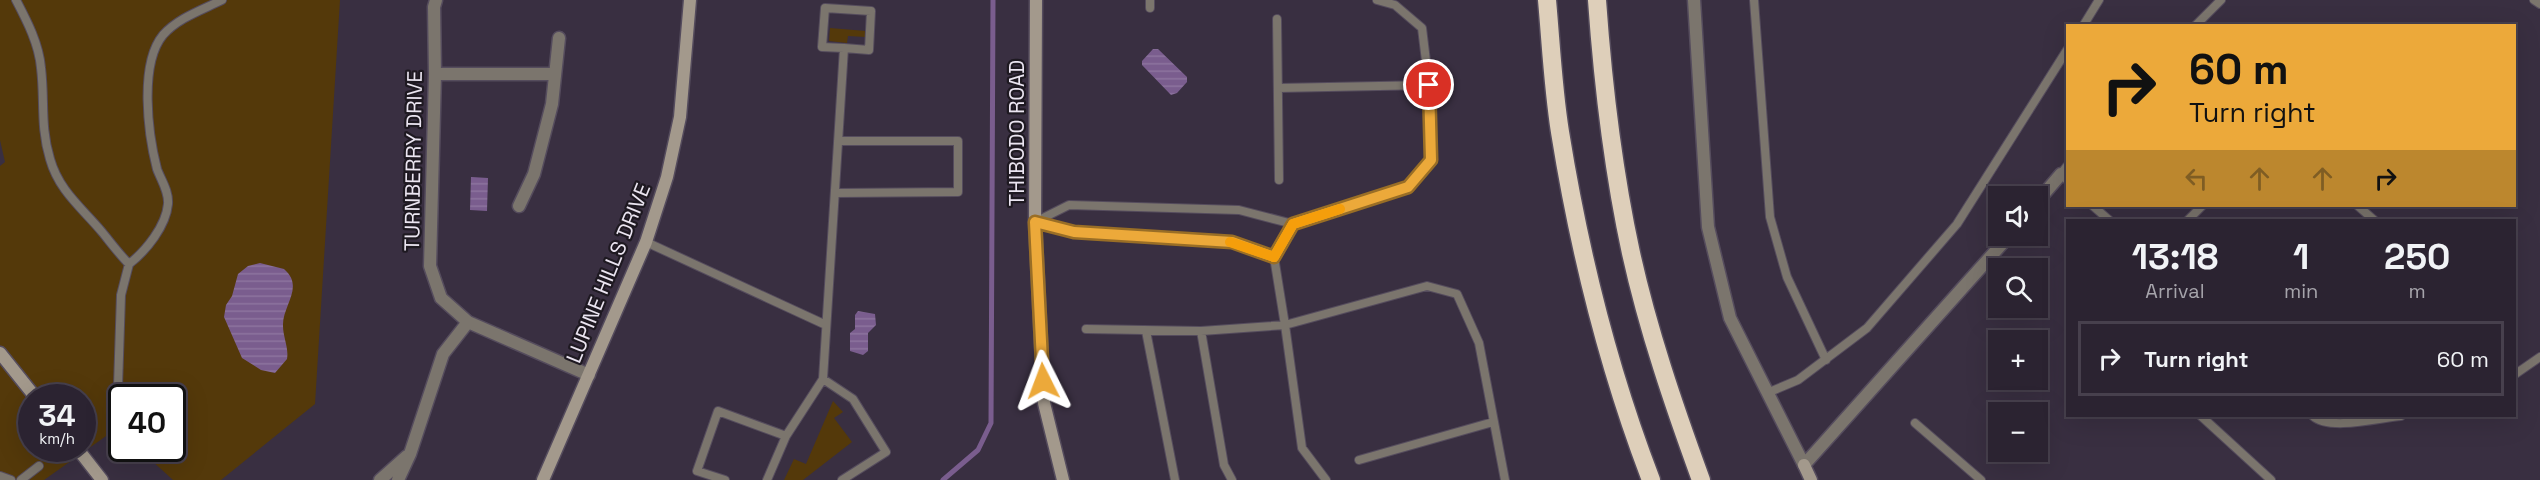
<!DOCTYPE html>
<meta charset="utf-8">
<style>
body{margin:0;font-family:"Space Grotesk",sans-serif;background:#372f3d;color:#f1f3f6;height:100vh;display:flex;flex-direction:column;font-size:22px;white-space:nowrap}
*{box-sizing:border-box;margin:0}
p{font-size:20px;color:#a6a4ab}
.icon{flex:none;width:33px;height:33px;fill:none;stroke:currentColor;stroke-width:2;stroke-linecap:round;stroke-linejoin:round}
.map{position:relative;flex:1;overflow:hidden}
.side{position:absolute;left:2066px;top:219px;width:450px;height:198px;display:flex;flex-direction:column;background:#2b2331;border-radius:0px;box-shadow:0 6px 24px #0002,0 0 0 2px #47404d}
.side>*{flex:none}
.guide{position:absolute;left:2066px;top:24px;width:450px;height:183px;border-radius:0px;box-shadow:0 6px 24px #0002,0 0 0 2px #47404d;background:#eca93a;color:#111;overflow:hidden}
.fabs{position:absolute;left:1988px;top:186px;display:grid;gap:12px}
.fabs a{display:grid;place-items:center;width:60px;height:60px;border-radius:0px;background:#2b2331;box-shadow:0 6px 24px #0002,0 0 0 2px #47404d;font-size:30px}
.speed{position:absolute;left:18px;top:384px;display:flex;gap:12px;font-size:30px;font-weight:700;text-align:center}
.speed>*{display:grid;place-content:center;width:78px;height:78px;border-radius:50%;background:#2b2331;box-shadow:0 6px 24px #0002,0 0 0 2px #47404d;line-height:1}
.speed small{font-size:15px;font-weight:400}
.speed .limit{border:3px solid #111;border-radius:9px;background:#fff;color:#111}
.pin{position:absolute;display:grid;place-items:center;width:51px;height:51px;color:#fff;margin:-26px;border:3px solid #fff;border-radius:50%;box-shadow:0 2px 6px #0007}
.me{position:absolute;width:66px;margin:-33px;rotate:357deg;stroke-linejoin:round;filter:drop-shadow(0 0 4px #0008)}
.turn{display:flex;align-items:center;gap:21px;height:126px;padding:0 24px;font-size:27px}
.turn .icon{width:78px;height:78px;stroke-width:2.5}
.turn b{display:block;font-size:42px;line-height:51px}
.lanes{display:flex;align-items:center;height:57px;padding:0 24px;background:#0003;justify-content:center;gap:30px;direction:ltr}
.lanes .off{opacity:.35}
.eta{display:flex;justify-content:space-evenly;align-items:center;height:102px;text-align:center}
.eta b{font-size:36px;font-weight:800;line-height:42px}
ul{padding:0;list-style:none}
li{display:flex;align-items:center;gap:18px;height:75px;margin:0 12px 9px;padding:0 12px;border:3px solid #47404d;border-radius:0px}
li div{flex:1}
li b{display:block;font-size:22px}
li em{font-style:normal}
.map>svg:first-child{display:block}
.green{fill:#54390a;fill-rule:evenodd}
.water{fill:url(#water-rules)}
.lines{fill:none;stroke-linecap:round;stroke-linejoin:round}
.stream{stroke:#7a5d8e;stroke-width:5}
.lane-casing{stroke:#554c5d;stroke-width:10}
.street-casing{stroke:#554c5d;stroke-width:15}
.secondary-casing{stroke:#554c5d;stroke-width:15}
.highway-casing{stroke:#554c5d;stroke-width:21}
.lane{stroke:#7b756d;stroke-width:8}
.street{stroke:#7b756d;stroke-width:12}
.secondary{stroke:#a3998c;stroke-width:12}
.highway{stroke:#decfba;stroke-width:18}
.route-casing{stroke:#996e26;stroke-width:15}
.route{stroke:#eca93a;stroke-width:10}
.slow{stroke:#f59e0b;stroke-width:10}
.labels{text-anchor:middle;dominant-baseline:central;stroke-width:4.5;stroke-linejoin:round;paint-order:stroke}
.street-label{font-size:21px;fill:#ebe5f1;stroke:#1e1921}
</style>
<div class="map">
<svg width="2540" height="480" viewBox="0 0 2540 480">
<defs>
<pattern id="water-rules" width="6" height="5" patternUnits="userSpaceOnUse" patternTransform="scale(1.5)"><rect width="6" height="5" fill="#7a5d8e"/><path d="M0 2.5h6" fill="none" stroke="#8d749e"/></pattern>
</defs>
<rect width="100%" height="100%" fill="#392f41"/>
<!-- green -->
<path class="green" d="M0,0H340L315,404L221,480H173L139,449L172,448V398H122L121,433L116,429L44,480H0V166L5,162L0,140ZM32,398H82V448H32Z
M830,28L866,31V37L848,36L847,43L829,41Z
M833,401L843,412L834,418L852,442L803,480H784L794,459L806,464Z"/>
<!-- water -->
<path class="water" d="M1153,49H1158L1187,77V82L1177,93L1171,95L1142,65V61Z
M471,177L488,178L487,211L470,210Z
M260,263L284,269C305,287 282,306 283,326C283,337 289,348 287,359L275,373L261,370L242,358L224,317L226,305L232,296L238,274L248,266Z
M858,311L875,314L876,325L868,333V351L863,355L850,351V333L855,329V315Z"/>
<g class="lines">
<!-- stream -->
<path class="stream" d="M943,480L978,450L991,423L993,0"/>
<!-- lane casing -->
<g class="lane-casing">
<path id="lane" d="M16,0C27,21 39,44 41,68C45,101 40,126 50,159C59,191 82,208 102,232C111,243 119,254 129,264L121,295L118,386L113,399
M1754,0L1770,217L1787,277L1826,360
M2534,0L2540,4
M1150,8V0
M1277,19L1279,180
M2083,26L2099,0
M2195,26L2221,0
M1278,88L1429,85
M2067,166L2061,174L2067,180
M835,193L958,192V141H838
M2093,206L2109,220
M2358,206L2374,220
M2188,220L2202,206
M1035,222L1069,205L1239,210L1293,224
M1035,222L1074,232L1232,242L1274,257
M646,242L826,325
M129,264C146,251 166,226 168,204C169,191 161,180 157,169C148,134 139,64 163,35C178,18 202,10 222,0
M1086,329L1201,331L1285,325L1274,257L1293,224L1408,187L1431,160L1430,94L1422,28L1395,5L1377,0
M1146,331L1175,480
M1201,331L1224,465L1232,480
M2514,375L2540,357
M823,379L853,399L886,452L842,480
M1767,393L1798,380L1867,328L1957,224L2067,50
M2201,416L2271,480
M2313,416C2329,431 2379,418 2401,416
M1915,423L1981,480
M1359,460L1493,422
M0,476L11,480
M21,480L39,466
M725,480L697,471L718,411L786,436
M767,480L786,436L823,379L844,48L822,47L825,8L871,11L869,50L844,48
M1326,480L1302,448L1285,325L1427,286L1457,294L1479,343L1505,480"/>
</g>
<!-- street casing -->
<g class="street-casing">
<path id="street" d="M436,0L434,7L435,74L430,266L441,298L468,322L589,375
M1694,0L1708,227L1730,318L1804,465L2009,236
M435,74H554
M2037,202L2061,174
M519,206L534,174L552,104L559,38
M380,480L407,456
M398,480L410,454L443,354L468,322"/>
</g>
<!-- secondary casing -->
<g class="secondary-casing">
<path id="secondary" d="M1036,0L1035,222L1044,403L1063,480
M0,353L36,398
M77,448L102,480
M1804,465L1811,480
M543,480L646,242L667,177L680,117L690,0"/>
</g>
<!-- highway casing -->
<g class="highway-casing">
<path id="highway" d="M1547,0C1551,44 1553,88 1560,132C1579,250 1608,368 1651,480
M1597,0C1603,85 1613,170 1631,253C1648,330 1674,406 1701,480"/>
</g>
<!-- lane -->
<use href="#lane" class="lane"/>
<!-- street -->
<use href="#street" class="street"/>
<!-- secondary -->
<use href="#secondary" class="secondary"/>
<!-- highway -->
<use href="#highway" class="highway"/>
</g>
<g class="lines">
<!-- route casing -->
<g class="route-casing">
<path id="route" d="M1043,381L1035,222L1074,232L1232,242L1274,257L1293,224L1408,187L1431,160L1429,85"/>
</g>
<!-- route -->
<use href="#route" class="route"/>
<!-- slow -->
<path class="slow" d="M1230,242L1274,257L1293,224L1340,209"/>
</g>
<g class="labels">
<!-- street labels -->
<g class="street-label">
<text transform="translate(1016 133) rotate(-90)">THIBODO ROAD</text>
<text transform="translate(413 161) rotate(-89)">TURNBERRY DRIVE</text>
<text transform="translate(608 273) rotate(-68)">LUPINE HILLS DRIVE</text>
</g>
</g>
</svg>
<div class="fabs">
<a><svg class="icon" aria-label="sound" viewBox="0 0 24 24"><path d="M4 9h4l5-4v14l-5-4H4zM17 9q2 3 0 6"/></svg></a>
<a><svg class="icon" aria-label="search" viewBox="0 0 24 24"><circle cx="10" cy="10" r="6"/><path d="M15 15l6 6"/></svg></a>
<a>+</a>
<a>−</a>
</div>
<div class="speed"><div>34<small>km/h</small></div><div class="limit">40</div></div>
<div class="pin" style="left:1429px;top:85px;background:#d93025"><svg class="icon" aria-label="arrive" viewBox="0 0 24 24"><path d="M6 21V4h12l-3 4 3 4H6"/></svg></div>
<svg class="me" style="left:1043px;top:381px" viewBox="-20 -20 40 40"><path d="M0-17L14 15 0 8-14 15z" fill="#eca93a" stroke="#fff" stroke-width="4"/></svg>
<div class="guide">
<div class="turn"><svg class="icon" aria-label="right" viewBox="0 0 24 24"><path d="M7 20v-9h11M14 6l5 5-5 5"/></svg><div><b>60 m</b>Turn right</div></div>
<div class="lanes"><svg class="icon off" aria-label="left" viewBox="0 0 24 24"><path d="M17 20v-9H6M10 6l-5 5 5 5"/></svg><svg class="icon off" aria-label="ahead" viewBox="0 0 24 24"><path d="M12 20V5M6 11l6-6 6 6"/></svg><svg class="icon off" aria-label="ahead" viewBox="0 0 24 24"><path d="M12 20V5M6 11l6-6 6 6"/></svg><svg class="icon" aria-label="right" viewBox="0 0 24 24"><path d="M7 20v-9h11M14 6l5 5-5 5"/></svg></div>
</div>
<section class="side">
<div class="eta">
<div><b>13:18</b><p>Arrival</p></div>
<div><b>1</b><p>min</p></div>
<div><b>250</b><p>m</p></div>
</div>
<ul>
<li><svg class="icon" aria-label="right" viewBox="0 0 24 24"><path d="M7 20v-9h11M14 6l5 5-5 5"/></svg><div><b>Turn right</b></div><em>60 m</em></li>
</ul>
</section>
</div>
